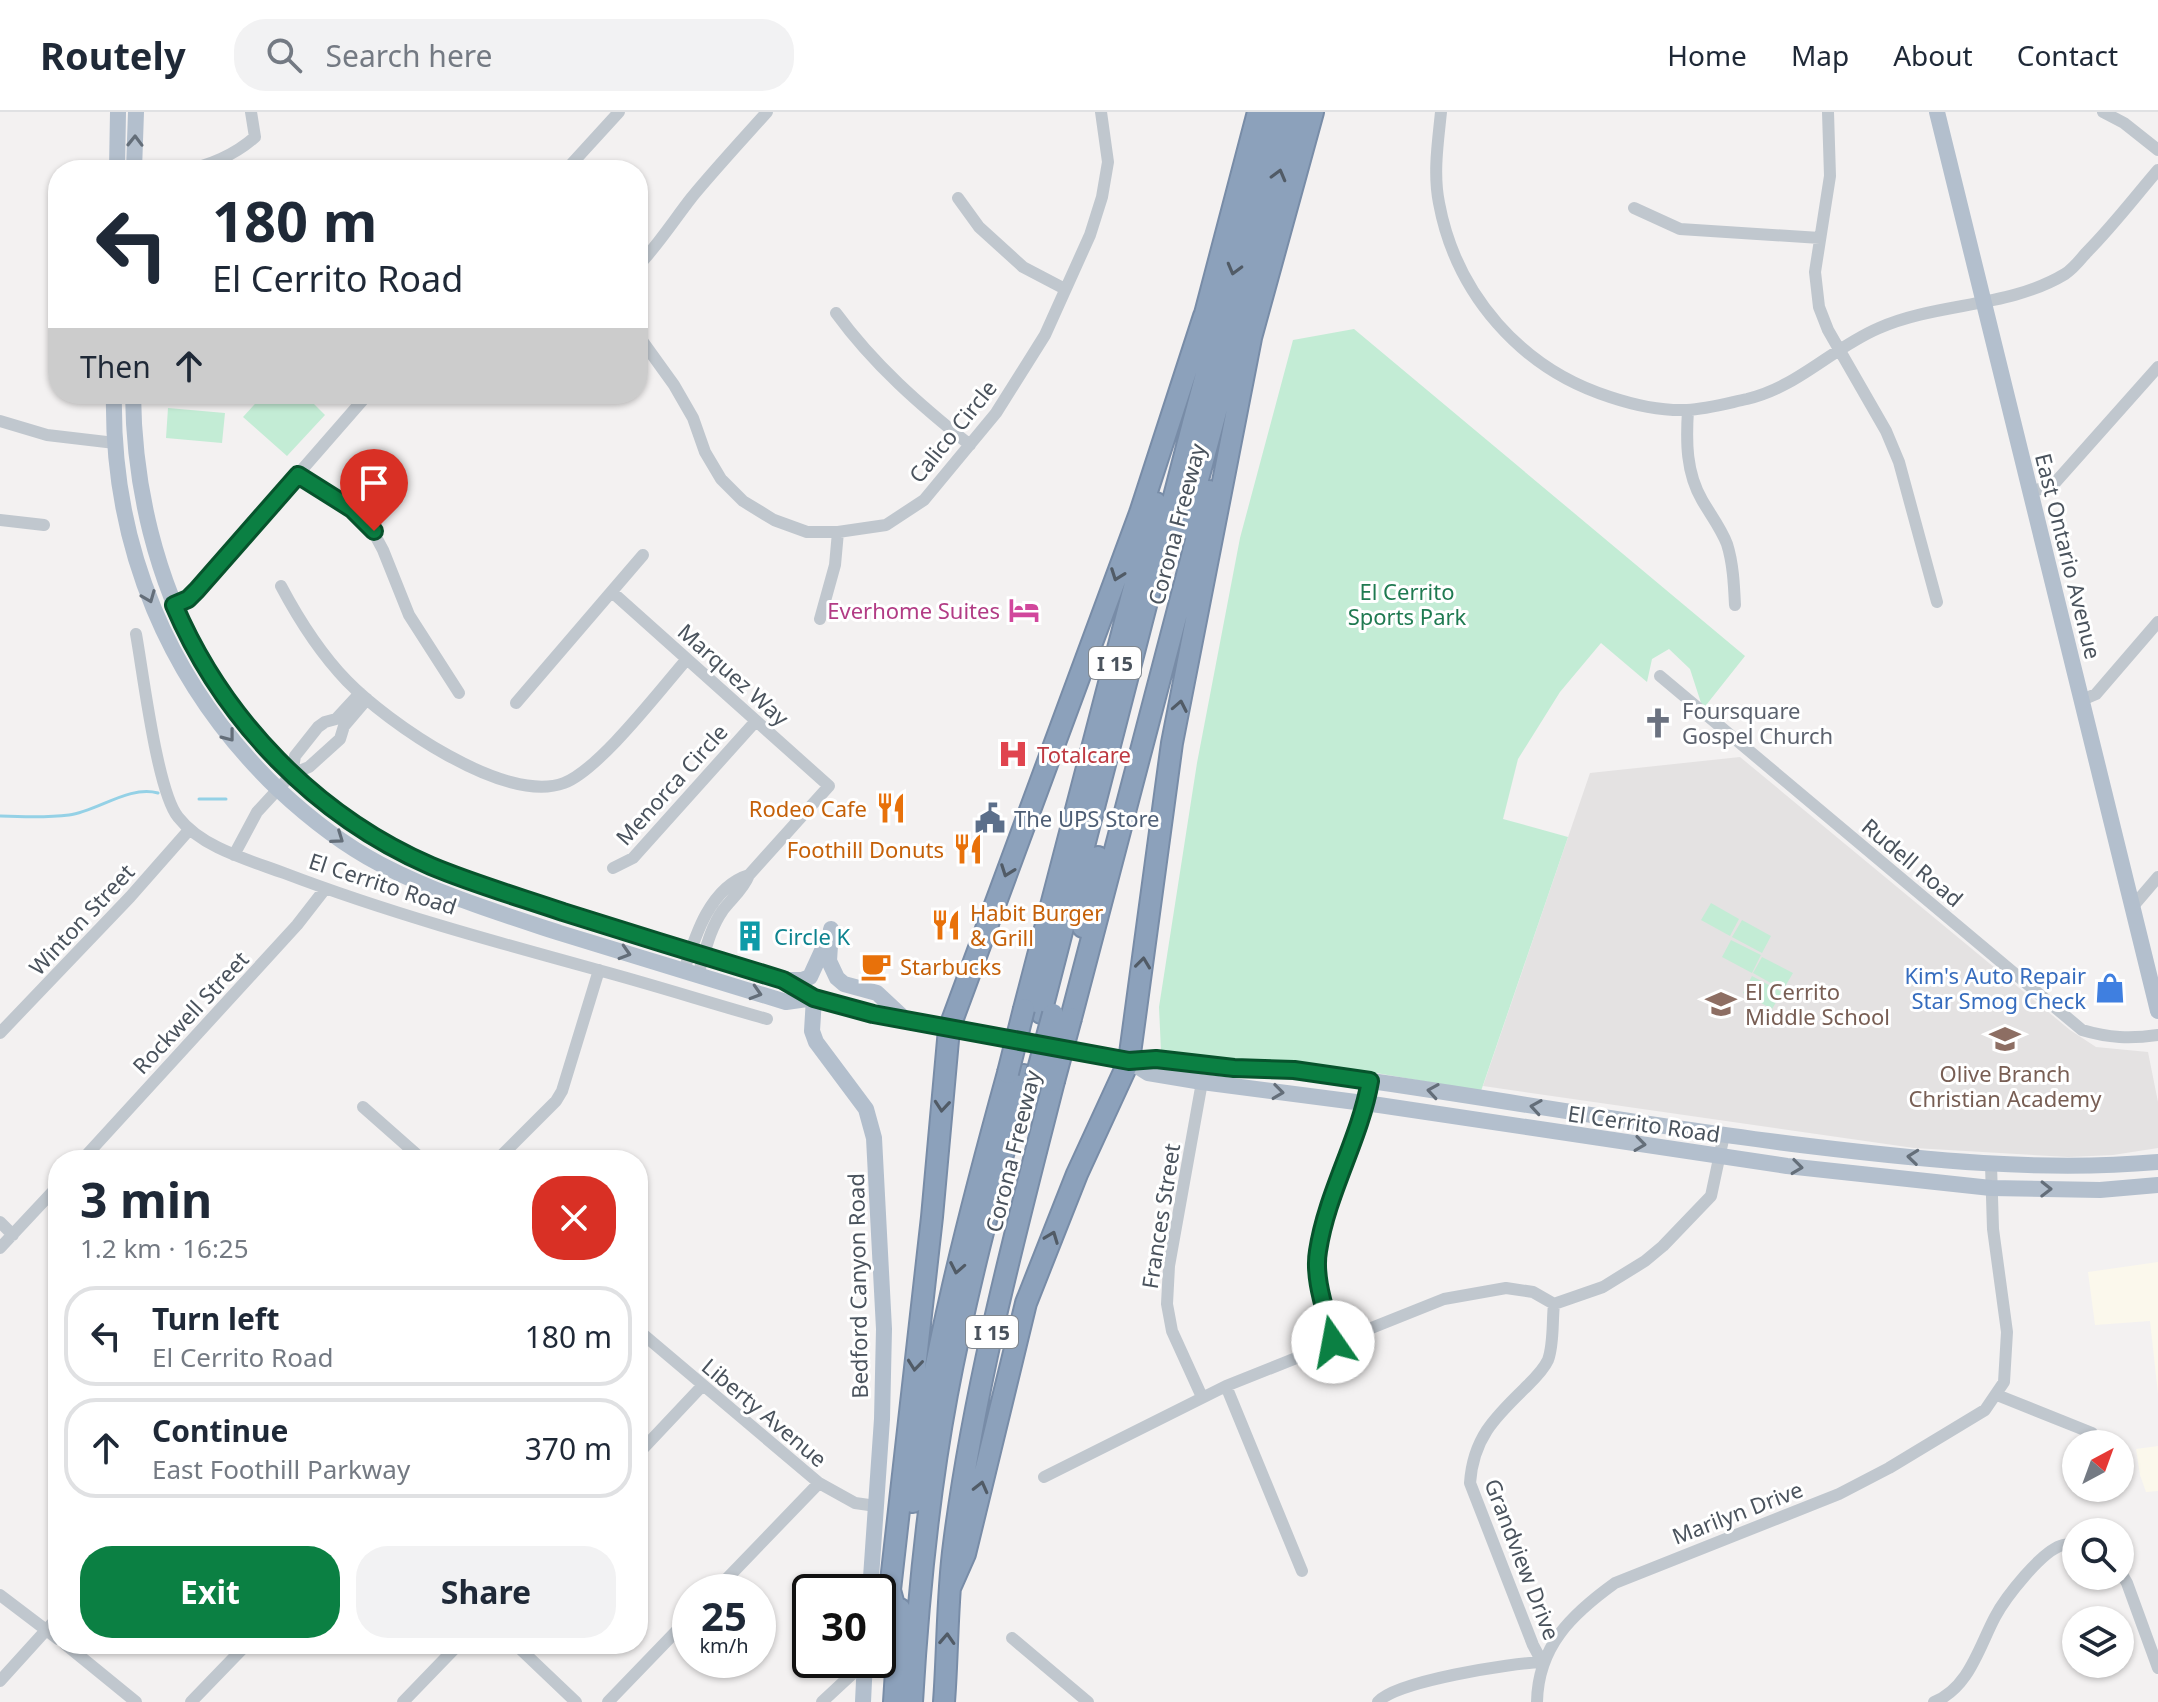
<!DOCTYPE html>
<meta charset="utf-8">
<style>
body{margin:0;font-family:"Noto Sans",sans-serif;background:#f2f2f3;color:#1f2937;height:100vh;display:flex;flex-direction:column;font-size:30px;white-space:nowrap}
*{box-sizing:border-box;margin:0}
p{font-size:26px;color:#747a83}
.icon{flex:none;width:44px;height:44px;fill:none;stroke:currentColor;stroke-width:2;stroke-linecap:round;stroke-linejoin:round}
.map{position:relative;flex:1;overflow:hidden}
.details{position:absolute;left:48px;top:1038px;width:600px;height:504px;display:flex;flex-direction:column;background:#fff;border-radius:32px;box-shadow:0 2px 6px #0004}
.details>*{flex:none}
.guide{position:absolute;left:48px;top:48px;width:600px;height:244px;border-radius:32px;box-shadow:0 2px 6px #0004;background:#fff;color:#1f2937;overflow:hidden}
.needle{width:52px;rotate:41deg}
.controls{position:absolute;left:2062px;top:1318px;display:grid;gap:16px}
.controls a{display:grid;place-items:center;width:72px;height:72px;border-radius:50%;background:#fff;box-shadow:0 2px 6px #0004;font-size:40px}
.speed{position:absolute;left:672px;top:1462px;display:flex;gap:16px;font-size:40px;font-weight:700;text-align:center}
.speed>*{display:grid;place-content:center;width:104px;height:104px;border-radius:50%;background:#fff;box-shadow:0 2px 6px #0004;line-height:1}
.speed small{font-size:20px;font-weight:400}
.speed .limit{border:4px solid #111;border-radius:12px;background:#fff;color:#111}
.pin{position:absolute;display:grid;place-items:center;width:68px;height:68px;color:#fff;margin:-82px -34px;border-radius:50% 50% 50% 0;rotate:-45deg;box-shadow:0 0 8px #0007}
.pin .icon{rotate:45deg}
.me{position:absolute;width:88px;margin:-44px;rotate:348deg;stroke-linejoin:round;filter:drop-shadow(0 0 6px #0008)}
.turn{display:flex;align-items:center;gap:28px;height:168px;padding:0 32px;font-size:36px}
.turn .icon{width:104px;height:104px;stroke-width:2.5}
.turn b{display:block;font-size:56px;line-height:68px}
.then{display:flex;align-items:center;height:76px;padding:0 32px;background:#0003;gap:16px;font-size:30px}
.round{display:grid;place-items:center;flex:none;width:84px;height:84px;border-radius:32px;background:#f2f2f3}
.summary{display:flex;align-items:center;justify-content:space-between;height:136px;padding:0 32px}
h1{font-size:48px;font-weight:700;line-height:60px}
.action{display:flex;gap:16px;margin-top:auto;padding:16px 32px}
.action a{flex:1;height:92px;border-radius:32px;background:#0b8043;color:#fff;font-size:32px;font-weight:700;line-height:92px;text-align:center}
.action a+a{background:#f2f2f3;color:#1f2937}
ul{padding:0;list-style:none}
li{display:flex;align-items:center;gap:24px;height:100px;margin:0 16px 12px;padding:0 16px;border:4px solid #e0e1e3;border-radius:32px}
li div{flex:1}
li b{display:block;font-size:30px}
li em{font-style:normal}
header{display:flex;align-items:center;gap:48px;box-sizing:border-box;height:112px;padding:0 40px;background:#fff;border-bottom:2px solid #e0e1e3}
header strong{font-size:38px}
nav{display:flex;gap:44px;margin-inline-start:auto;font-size:28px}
.search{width:560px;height:72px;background:#f2f2f3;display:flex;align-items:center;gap:20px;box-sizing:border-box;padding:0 28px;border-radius:32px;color:#747a83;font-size:30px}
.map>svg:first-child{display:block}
.commercial{fill:#fbf8ec}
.education{fill:#e4e2e2}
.green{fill:#c3ecd5}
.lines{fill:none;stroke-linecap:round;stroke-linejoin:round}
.stream{stroke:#94d1e6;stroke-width:3}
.highway-casing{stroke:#788ca7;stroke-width:24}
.minor{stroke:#c0c7ce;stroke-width:12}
.major{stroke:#b3bfcd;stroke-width:16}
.highway{stroke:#8ca1bb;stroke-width:20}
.highway-bridge-casing{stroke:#788ca7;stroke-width:24;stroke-linecap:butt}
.highway-bridge{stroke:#8ca1bb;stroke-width:20}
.oneway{stroke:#646e79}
.oneway2{stroke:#515b66}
.route-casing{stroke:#07532c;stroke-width:20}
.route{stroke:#0b8043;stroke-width:14}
.labels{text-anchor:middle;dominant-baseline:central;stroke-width:6;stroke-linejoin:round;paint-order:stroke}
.shield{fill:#fff;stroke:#80878e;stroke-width:2}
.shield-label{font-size:20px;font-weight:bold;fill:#4a535d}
.street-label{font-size:22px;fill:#4a535d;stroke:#fff}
.park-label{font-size:22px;fill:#1f7a51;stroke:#fff}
.hotel-label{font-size:22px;fill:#b23c85;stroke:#fff;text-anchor:end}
.worship-label{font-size:22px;fill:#5b616d;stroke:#fff;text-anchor:start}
.health-label{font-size:22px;fill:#be3a42;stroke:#fff;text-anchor:start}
.food-label{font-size:22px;fill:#c56008;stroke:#fff;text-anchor:end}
.service-label{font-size:22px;fill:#4e5e75;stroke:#fff;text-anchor:start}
.culture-label{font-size:22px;fill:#0d838f;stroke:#fff;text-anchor:start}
.shop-label{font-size:22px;fill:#366cbe;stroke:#fff;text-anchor:end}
.education-label{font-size:22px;fill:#785e54;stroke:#fff;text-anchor:start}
</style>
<header>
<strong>Routely</strong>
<div class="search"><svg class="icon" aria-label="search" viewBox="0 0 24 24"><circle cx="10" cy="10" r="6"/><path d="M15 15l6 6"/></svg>Search here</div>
<nav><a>Home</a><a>Map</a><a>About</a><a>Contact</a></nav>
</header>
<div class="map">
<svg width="2158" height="1590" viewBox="0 0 2158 1590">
<rect width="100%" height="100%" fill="#f3f1f1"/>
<!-- commercial -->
<path class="commercial" d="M2158,1150V1282L2150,1209L2095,1213L2088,1160Z
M2158,1334V1379L2146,1380L2140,1363L2136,1337Z"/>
<!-- education -->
<path class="education" d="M1740,645L2070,918L2096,935L2148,940L2158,990V1036L2113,1043L2068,1045L1914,1036L1483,974L1590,661Z"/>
<!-- green -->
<path class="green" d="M1354,217L1745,544L1703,597L1690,557L1669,537L1652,547L1647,570L1601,531L1560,580L1518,647L1503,707L1568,725L1481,979L1376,961L1298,964L1161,939L1159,895L1197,651L1240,426L1293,228Z
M264,282H304L325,303L287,344L243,305Z
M168,296L225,301L222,331L166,326Z
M1711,791L1739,807L1730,824L1701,808Z
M1742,808L1771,824L1762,841L1732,825Z
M1731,828L1761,843L1752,861L1722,845Z
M1762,845L1793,861L1783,878L1753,861Z
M1752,864L1782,880L1772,897L1743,881Z"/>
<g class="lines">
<!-- stream -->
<path class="stream" d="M199,687H226
M0,704C23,705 46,706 69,703C98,699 129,673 158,681"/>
<!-- highway casing -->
<g class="highway-casing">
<path id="highway" d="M1201,217L1258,0
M1249,233L1313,0
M1185,416L1296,0
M1083,815L1098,745
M1024,897L1156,391
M1041,901L1193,311L1276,0
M1071,906L1209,379
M913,1390C932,1245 969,1102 1008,961
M950,1476L965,1442L1026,1191L1077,1062L1129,949L1172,631L1252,221
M898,1508L890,1478L932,1105L949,917L1140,401L1204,204
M894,1590L900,1497
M912,1590C918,1487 928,1384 947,1282C967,1175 996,1069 1024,963
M944,1590C948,1537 947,1484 954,1432C974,1275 1015,1122 1054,969"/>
</g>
<!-- minor -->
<path class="minor" d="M1441,0C1438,30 1433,61 1439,91C1456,182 1521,257 1610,285C1634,293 1661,299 1687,298C1706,297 1728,291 1747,287C1798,275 1832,236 1879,216C1938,190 2009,196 2065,162C2073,157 2080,148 2086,141C2112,115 2134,86 2158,58
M1828,0L1830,64L1815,160L1819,195L1828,218L1886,319L1899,350L1937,490
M2103,0L2124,11L2158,38
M183,58C208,55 236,42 255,25L251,0
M566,58L619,0
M958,86L979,115L1023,155L1065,177
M1634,96L1680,117L1820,126
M638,154C658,133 674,108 692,85C716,56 742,28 767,0
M836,201C874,253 920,293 970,333
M638,223L674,273L693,306L705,340L721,367L743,389L774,408L807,420H838L886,413L924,388L996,301L1045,223L1090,123L1102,85L1108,50L1101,0
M1688,298C1686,330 1686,360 1702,388C1710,402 1721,416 1727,432C1733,451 1734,472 1735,493
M0,309L47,323L115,331
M298,363L352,397L369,412L383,438L409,503L459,581
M2030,380L2053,373L2158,255
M0,408L44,413
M281,474C299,508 320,541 347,569C387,610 505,693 564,671C599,658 660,578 687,547
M612,480L829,674L749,763C743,778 732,786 723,798C709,818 705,841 698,863
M174,493L188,487L197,478L368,282
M820,507L835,453L838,420
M136,522C143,560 157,679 178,705C202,736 249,748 284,761C386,800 492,829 598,858C654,873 710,891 767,907
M1660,564L2082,918C2109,926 2130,927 2158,923
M2082,588L2096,582L2158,510
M516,591L643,443
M292,662L295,644L318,615L325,610L336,607L360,581
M234,743L257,700L292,662L309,655L340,627L344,614L367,587
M613,756L633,746L755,610
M2134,793L2158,765
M684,859C695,824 710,775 749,763
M0,921L130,785L189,718
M363,995L423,1048
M82,1048L297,813L325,777
M497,1048L556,989L562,979L599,858
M0,1110L13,1123
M0,1136L58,1074
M638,1218L819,1371L855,1391L876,1394
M1333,1230C1327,1202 1313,1168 1318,1139C1327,1081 1360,1027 1370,969
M1226,1274L1302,1459
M1997,1283L2092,1321
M1202,1285L1172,1219L1167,1192L1169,1154L1202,970
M638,1342L703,1273
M1044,1365L1226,1274L1444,1187L1506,1176L1533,1180L1554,1192L1603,1175L1645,1149L1663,1134L1711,1084L1724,1023
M2120,1459L2127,1471L2158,1556
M714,1480L819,1371
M0,1483L58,1527
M1012,1526L1088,1590
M65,1532L136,1590
M515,1532L576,1590
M0,1569L58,1505
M191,1590L247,1532
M403,1590L459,1532
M608,1590L690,1505
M822,1590L865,1550
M1378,1590C1396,1569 1512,1551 1542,1550L1533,1533L1470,1371C1473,1327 1494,1306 1524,1277C1533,1268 1543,1259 1548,1248C1554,1232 1552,1209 1554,1192
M1537,1590C1538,1534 1572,1502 1615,1471L1839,1382L1889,1356L1985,1298L2004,1270L2007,1220L1993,1117L1991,1053
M1934,1590C1969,1576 1979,1535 1995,1505C2005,1486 2042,1438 2063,1433C2067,1432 2072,1433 2076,1433"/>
<!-- major -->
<path class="major" d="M1937,0L2158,899
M117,58L118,0
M134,58L136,0
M114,282C111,434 169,572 278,677C309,706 342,732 380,752C437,782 499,801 560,821C635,844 711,867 786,890L814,886
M133,282C135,471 223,646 394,736C446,764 502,780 558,798C633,822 708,845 783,868L814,886L873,902L1129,949L1156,947L1234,956L1294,958C1466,981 1636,1013 1809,1034C1925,1048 2041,1060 2158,1050
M831,817L829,849L837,866L844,872L877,881L907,909
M785,868H802L810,865L826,830
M814,886L812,919L816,930L866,997L874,1026L884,1217L882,1307L870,1480
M1129,949L1148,961L1202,970L1379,993L1787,1054L1991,1076L2100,1078L2158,1073
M863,1590L865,1548"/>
<!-- highway -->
<use href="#highway" class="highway"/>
<!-- highway-bridge casing -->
<g class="highway-bridge-casing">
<path id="highway-bridge" d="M1008,961L1024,897
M1036,965L1053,902
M1054,969L1071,906"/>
</g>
<!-- highway-bridge -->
<use href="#highway-bridge" class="highway-bridge"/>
</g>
<!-- one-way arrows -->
<defs><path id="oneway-chevron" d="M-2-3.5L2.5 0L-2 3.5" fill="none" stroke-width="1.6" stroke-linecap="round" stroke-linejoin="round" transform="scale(2)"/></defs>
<g class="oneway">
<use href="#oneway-chevron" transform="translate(135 29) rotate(-89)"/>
<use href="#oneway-chevron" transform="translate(149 485) rotate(68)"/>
<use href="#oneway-chevron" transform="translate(229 624) rotate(52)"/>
<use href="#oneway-chevron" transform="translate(338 726) rotate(35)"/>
<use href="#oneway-chevron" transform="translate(625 841) rotate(17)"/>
<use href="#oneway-chevron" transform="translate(756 881) rotate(17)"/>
<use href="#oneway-chevron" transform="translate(1433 979) rotate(-171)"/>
<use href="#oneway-chevron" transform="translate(1278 980) rotate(7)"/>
<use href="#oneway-chevron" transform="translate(1536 995) rotate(-171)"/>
<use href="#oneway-chevron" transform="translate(1640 1032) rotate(8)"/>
<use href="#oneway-chevron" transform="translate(1913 1045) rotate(-174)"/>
<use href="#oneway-chevron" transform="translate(1797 1055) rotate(7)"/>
<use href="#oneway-chevron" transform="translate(2046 1077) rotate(1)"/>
</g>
<g class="oneway2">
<use href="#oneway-chevron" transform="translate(1279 63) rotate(-75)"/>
<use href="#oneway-chevron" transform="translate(1234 157) rotate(105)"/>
<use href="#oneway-chevron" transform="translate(1117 463) rotate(110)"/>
<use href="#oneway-chevron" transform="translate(1180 594) rotate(-79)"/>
<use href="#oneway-chevron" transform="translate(1007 759) rotate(110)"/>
<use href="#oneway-chevron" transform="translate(1143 851) rotate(-83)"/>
<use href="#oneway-chevron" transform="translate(942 994) rotate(95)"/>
<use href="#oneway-chevron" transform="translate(1052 1125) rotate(-69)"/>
<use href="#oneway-chevron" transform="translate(957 1156) rotate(101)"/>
<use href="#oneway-chevron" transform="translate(915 1253) rotate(96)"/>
<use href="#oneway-chevron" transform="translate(981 1375) rotate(-76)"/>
<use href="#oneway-chevron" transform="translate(947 1527) rotate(-87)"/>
</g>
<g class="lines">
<!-- route casing -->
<g class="route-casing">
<path id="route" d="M374,419L352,397L298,363L197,478L188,487L174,493C223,608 316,704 431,754C474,772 519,785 563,800C636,823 710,846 783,868L814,886L873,902L1129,949L1156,947L1234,956L1294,958L1370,969C1360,1027 1327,1080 1318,1139C1313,1168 1327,1202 1333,1230"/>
</g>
<!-- route -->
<use href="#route" class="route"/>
</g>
<!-- icons -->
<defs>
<g id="hotel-bare" transform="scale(2.4)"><path d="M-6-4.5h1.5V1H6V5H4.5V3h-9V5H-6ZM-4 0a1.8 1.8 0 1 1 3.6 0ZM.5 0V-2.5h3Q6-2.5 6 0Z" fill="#d1479c" stroke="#fff" stroke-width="2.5" paint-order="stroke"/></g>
<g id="church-bare" transform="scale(2.4)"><path d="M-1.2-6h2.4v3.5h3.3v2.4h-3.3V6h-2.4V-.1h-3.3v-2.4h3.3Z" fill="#6b7280" stroke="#fff" stroke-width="2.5" paint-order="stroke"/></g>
<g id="hospital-bare" transform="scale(2.4)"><path d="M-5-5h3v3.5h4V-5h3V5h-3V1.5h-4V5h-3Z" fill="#e0444e" stroke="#fff" stroke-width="2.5" paint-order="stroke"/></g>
<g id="restaurant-bare" transform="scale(2.4)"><path d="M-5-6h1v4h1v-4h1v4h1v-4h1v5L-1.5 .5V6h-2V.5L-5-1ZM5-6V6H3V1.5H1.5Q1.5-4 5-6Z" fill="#e8710a" stroke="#fff" stroke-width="2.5" paint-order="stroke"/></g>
<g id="civic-bare" transform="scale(2.4)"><path d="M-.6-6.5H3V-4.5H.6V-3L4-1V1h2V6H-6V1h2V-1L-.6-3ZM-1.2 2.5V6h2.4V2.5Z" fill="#5c6f8a" stroke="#fff" stroke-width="2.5" paint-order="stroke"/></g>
<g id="building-bare" transform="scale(2.4)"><path d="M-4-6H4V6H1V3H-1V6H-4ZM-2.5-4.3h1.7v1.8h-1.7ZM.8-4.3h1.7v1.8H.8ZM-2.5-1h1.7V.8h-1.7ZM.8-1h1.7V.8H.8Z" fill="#0f9aa8" stroke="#fff" stroke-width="2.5" paint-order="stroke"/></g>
<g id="cafe-bare" transform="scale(2.4)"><path d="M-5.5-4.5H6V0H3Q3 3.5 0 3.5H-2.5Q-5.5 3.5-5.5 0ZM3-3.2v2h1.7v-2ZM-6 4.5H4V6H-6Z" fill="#e8710a" stroke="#fff" stroke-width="2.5" paint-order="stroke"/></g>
<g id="shop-bare" transform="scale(2.4)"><path d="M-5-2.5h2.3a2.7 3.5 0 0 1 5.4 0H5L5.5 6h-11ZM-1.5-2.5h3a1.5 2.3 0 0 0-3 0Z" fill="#3f7fe0" stroke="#fff" stroke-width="2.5" paint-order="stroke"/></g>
<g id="school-bare" transform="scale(2.4)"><path d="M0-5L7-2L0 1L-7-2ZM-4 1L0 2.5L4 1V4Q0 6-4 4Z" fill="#8d6e63" stroke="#fff" stroke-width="2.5" paint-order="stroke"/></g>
</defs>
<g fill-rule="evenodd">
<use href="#hotel-bare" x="1024" y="498"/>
<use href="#church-bare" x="1658" y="611"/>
<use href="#hospital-bare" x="1013" y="642"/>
<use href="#restaurant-bare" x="891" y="696"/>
<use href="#civic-bare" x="990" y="706"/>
<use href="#restaurant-bare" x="968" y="737"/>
<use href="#restaurant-bare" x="946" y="813"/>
<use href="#building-bare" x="750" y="824"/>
<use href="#cafe-bare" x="876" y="854"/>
<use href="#shop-bare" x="2110" y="876"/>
<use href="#school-bare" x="1721" y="892"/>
<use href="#school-bare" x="2005" y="927"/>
</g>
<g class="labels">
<!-- shield labels -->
<g class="shield">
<rect x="1089" y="535" width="52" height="32" rx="6"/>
<rect x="966" y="1204" width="52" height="32" rx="6"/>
</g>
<g class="shield-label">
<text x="1115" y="551">I 15</text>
<text x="992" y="1220">I 15</text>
</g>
<!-- street labels -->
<g class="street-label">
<text transform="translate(952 319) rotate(-51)">Calico Circle</text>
<text transform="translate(1176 412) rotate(-75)">Corona Freeway</text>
<text transform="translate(2069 444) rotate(76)">East Ontario Avenue</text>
<text transform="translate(734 562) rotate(42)">Marquez Way</text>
<text transform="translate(671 672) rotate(-48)">Menorca Circle</text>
<text transform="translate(1913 750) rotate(40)">Rudell Road</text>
<text transform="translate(383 771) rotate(18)">El Cerrito Road</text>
<text transform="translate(81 807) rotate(-47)">Winton Street</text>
<text transform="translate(190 900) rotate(-47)">Rockwell Street</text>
<text transform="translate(1644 1011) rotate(8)">El Cerrito Road</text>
<text transform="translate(1012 1039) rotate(-76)">Corona Freeway</text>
<text transform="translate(1160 1104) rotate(-81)">Frances Street</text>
<text transform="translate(857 1174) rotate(-91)">Bedford Canyon Road</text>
<text transform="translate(765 1300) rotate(40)">Liberty Avenue</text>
<text transform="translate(1737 1400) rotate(-21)">Marilyn Drive</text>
<text transform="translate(1523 1447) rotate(69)">Grandview Drive</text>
</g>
<!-- park labels -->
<g class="park-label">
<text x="1407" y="479">El Cerrito<tspan x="1407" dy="25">Sports Park</tspan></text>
</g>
<!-- hotel labels -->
<g class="hotel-label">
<text x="1000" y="498">Everhome Suites</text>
</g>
<!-- worship labels -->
<g class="worship-label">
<text x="1682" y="598">Foursquare<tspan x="1682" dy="25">Gospel Church</tspan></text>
</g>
<!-- health labels -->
<g class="health-label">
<text x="1037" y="642">Totalcare</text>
</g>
<!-- food labels -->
<g class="food-label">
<text x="867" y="696">Rodeo Cafe</text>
<text x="944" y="737">Foothill Donuts</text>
<text x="970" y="800" text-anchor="start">Habit Burger<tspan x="970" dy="25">&amp; Grill</tspan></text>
<text x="900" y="854" text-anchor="start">Starbucks</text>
</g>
<!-- service labels -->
<g class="service-label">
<text x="1014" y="706">The UPS Store</text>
</g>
<!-- culture labels -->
<g class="culture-label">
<text x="774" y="824">Circle K</text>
</g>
<!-- shop labels -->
<g class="shop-label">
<text x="2086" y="863">Kim's Auto Repair<tspan x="2086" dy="25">Star Smog Check</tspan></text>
</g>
<!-- education labels -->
<g class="education-label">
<text x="1745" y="879">El Cerrito<tspan x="1745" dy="25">Middle School</tspan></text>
<text x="2005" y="961" text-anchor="middle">Olive Branch<tspan x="2005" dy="25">Christian Academy</tspan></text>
</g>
</g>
</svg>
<div class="controls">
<a><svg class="needle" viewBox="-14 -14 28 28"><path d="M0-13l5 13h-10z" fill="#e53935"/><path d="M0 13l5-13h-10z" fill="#747a83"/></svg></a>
<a><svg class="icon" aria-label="search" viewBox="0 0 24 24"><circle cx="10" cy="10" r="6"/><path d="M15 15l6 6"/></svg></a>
<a><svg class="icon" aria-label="layers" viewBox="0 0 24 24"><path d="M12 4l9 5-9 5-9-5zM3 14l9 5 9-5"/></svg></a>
</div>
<div class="speed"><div>25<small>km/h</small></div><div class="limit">30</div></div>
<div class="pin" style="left:374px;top:419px;background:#d93025"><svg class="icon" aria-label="arrive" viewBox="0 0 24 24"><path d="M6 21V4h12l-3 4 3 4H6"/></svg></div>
<svg class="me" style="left:1333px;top:1230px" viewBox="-20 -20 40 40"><circle r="19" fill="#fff"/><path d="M0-13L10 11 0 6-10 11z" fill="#0b8043"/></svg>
<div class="guide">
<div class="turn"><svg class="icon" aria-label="left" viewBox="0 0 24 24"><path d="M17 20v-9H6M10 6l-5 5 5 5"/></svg><div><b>180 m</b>El Cerrito Road</div></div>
<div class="then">Then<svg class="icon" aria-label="ahead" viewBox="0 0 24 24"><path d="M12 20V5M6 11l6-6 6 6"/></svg></div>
</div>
<section class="details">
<div class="summary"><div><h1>3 min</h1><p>1.2 km · 16:25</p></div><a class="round" style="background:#d93025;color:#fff"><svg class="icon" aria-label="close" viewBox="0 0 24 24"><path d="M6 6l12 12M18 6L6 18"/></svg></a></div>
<ul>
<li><svg class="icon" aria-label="left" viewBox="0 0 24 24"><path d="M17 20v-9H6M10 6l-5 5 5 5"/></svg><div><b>Turn left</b><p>El Cerrito Road</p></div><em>180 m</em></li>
<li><svg class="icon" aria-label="ahead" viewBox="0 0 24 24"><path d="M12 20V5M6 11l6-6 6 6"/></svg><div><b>Continue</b><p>East Foothill Parkway</p></div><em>370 m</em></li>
</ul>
<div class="action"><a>Exit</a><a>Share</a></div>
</section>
</div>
